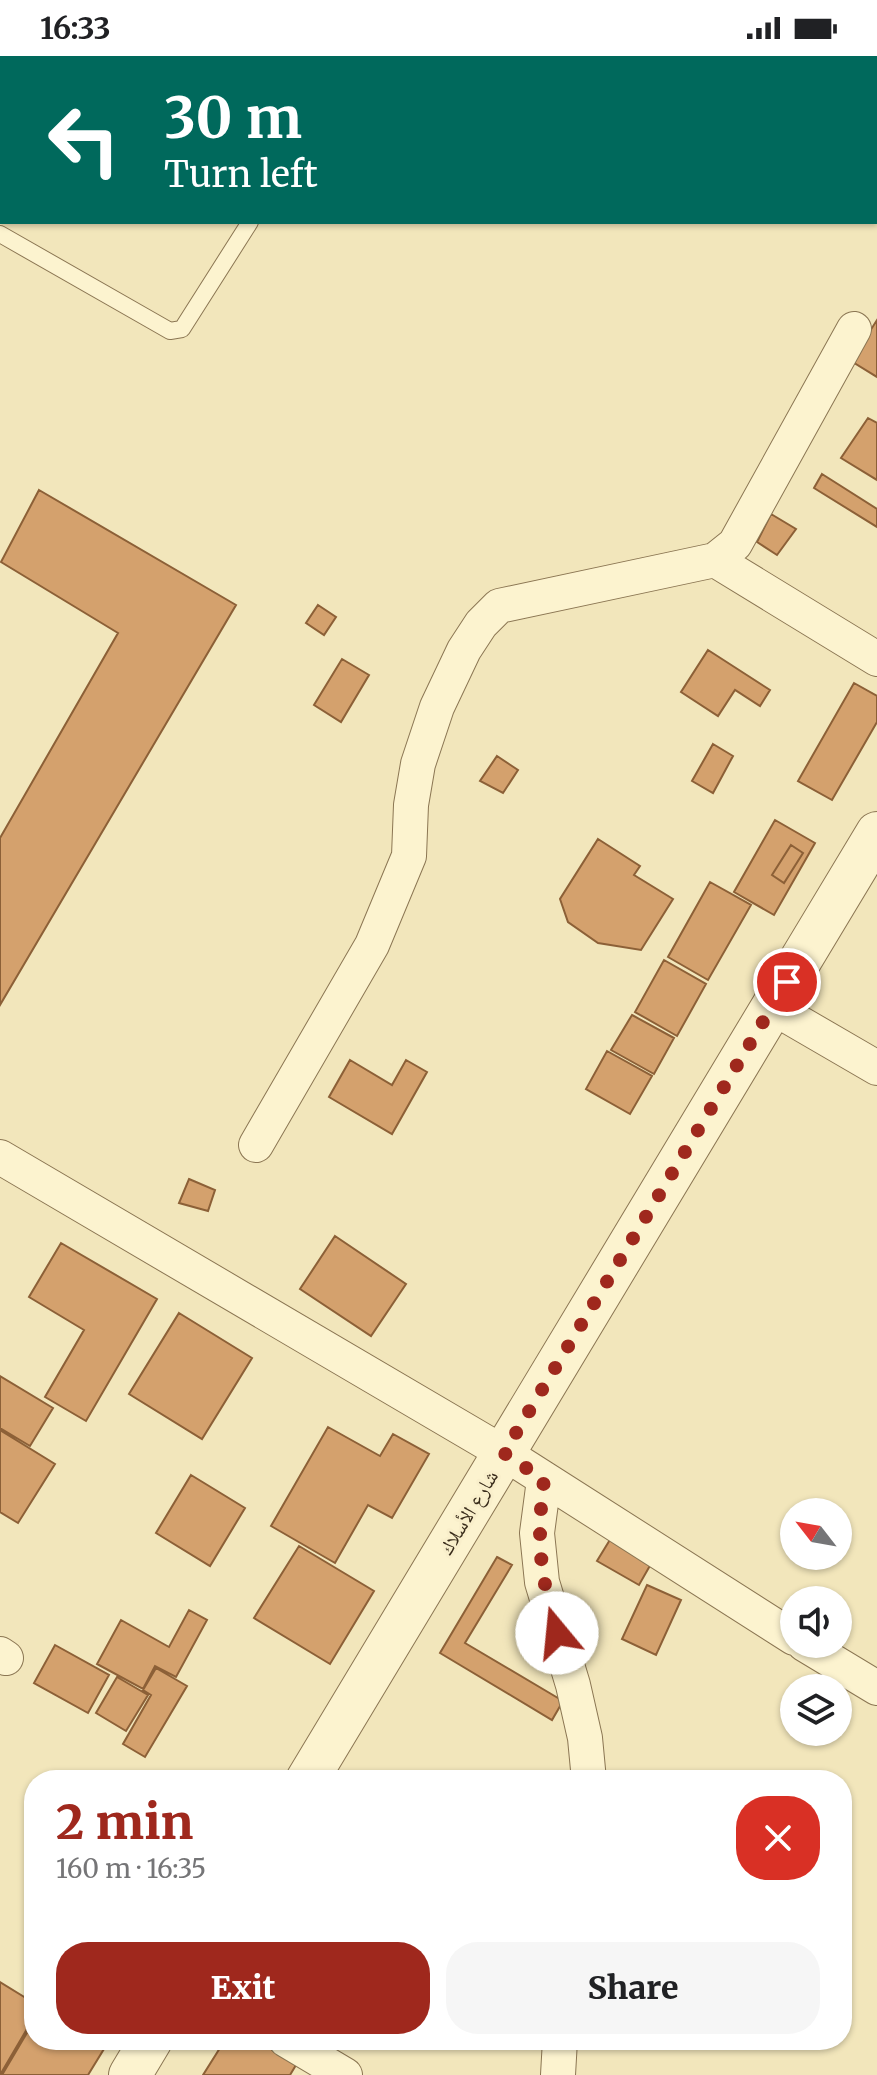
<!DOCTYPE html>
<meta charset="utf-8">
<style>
body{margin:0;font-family:Merriweather,"Noto Naskh Arabic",serif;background:#f6f6f6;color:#202124;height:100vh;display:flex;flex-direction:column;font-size:30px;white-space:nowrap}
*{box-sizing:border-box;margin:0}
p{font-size:26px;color:#757577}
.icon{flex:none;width:44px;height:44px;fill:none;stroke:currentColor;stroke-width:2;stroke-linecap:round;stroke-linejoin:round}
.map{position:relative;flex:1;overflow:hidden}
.panel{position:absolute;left:24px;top:1714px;width:828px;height:280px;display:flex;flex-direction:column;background:#fff;border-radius:32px;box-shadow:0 2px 6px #0004}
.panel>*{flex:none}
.top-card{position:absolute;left:0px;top:0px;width:878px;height:168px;box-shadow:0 2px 6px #0004;background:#00695c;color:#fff;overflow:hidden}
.needle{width:52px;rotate:301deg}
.buttons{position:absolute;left:780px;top:1442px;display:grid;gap:16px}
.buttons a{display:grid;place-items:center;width:72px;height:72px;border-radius:50%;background:#fff;box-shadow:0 2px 6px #0004;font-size:40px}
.pin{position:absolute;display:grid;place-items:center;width:68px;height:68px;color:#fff;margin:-34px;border:4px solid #fff;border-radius:50%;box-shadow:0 2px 8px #0007}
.me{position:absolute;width:88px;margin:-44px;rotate:343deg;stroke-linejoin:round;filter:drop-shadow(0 0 6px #0008)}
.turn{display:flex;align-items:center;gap:28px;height:168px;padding:0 32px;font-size:36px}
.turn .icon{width:104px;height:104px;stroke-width:2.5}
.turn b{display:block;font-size:56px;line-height:68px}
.round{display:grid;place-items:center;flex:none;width:84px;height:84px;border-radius:32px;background:#f6f6f6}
.overview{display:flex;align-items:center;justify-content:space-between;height:136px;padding:0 32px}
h1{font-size:48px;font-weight:800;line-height:60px;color:#9f281d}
.primary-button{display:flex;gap:16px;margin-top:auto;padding:16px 32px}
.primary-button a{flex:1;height:92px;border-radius:32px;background:#9f281d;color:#fff;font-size:32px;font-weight:800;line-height:92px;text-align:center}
.primary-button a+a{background:#f6f6f6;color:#202124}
.status{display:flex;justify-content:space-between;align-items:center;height:56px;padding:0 40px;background:#fff;direction:ltr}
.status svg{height:22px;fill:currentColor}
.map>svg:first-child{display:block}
.building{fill:#d4a16d;stroke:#8c6037;stroke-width:2}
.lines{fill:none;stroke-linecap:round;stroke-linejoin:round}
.service-casing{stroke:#8b7653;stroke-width:18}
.minor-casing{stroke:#8b7653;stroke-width:36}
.tertiary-casing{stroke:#8b7653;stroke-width:44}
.service{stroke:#fcf3cf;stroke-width:16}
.minor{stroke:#fcf3cf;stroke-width:34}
.tertiary{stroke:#fcf3cf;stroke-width:42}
.route{stroke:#9f281d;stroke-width:14;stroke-dasharray:0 25.2}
.labels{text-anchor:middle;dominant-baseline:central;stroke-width:6;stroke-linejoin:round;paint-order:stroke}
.street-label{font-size:20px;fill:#382b1a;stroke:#f9efcb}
</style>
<div class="status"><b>16:33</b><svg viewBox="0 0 49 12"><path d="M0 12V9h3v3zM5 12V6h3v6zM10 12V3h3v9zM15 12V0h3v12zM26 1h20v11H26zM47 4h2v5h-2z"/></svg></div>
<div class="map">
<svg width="877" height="2019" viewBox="0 0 877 2019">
<rect width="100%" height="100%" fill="#f2e6bb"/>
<!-- building -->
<path class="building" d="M877,264V321L851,305Z
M868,362L877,367V424L841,402Z
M822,418L877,453V471L814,432Z
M39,434L236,549L0,949V782L118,577L1,506Z
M771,458L796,473L777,499L757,486Z
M318,549L336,561L324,579L306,567Z
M708,594L770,634L760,650L735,634L718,660L681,636Z
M342,603L369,619L341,666L314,649Z
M854,627L877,640V666L832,744L798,725Z
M713,688L733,700L713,737L692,725Z
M497,700L518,714L503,737L480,725Z
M775,764L815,787L774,859L734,836Z
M598,783L640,810L634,819L673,843L641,894L598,887L568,866L560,843Z
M791,789L803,797L784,827L772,819Z
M710,826L751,849L708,924L668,901Z
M664,904L706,928L677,980L635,956Z
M632,959L674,982L654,1018L611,994Z
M607,995L652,1020L630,1058L586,1033Z
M350,1004L392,1029L406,1004L427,1016L392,1078L329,1041Z
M189,1123L215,1134L208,1155L179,1147Z
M335,1180L406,1228L371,1280L300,1233Z
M61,1187L157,1243L86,1365L45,1341L84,1274L29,1241Z
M179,1257L252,1302L202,1383L129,1338Z
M0,1320L53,1352L30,1390L0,1372Z
M328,1371L380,1400L393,1378L429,1398L392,1462L368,1449L335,1507L271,1470Z
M0,1374L55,1408L18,1467L0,1456Z
M191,1419L245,1452L210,1510L156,1477Z
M611,1482L652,1506L639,1529L597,1505Z
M299,1490L374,1535L330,1608L254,1562Z
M497,1501L512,1509L465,1587L563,1645L552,1664L440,1597Z
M647,1529L681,1544L656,1599L622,1583Z
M189,1554L207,1564L176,1621L155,1610L143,1633L97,1608L121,1564L169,1591Z
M55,1589L109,1619L88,1657L34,1627Z
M156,1612L187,1630L145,1701L123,1688L151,1639L143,1634Z
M117,1621L148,1639L126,1675L96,1657Z
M0,1926L34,1947V1961L0,2019Z
M34,1965V1984H100L107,1988L88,2019H2Z
M225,1984H257L296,2009L290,2019H203Z"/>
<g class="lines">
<!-- service casing -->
<g class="service-casing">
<path id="service" d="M349,2L350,0
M0,178L170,275L182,273L250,166"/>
</g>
<!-- minor casing -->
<g class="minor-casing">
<path id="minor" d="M674,0L678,2
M0,7L2,3
M876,82H877
M715,504L877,603
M772,951L877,1012
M256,1089L372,889L409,800L411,749L418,708L437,651L464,594L481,568L499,550L715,504L735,488L854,273
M0,1101L504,1397L794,1582
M544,1424L537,1477L542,1526L573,1629L585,1682L589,1724
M804,1588L877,1632
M0,1598L6,1602
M286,1984L345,2019
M558,2019L560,1984"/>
</g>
<!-- tertiary casing -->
<g class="tertiary-casing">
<path id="tertiary" d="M307,1724L877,777
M130,2019L151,1984"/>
</g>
<!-- service -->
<use href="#service" class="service"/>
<!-- minor -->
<use href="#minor" class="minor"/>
<!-- tertiary -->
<use href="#tertiary" class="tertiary"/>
</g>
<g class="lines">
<!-- route -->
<path class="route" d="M557,1577C540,1517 536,1486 544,1424L504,1397L787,926"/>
</g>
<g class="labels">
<!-- street labels -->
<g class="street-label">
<text transform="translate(468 1456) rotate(-59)">شارع الأسلاك</text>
</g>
</g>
</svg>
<div class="buttons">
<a><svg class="needle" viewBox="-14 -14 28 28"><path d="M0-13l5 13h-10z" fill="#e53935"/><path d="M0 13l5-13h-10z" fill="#757577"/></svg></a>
<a><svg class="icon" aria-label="sound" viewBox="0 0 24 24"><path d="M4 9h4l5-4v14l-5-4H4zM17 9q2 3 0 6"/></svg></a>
<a><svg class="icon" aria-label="layers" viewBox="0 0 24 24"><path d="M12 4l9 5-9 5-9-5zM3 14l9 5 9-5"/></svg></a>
</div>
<div class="pin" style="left:787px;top:926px;background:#d93025"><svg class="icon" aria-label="arrive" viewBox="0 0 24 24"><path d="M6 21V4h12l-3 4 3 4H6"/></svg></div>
<svg class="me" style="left:557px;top:1577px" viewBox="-20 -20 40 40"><circle r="19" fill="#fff"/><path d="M0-13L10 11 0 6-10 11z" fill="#9f281d"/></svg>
<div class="top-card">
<div class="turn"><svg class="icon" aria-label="left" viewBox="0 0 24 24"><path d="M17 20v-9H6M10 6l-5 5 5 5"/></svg><div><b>30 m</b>Turn left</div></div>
</div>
<section class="panel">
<div class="overview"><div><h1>2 min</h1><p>160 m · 16:35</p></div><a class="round" style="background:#d93025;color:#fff"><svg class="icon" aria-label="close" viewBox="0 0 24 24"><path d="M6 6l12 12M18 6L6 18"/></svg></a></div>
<div class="primary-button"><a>Exit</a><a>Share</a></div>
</section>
</div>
